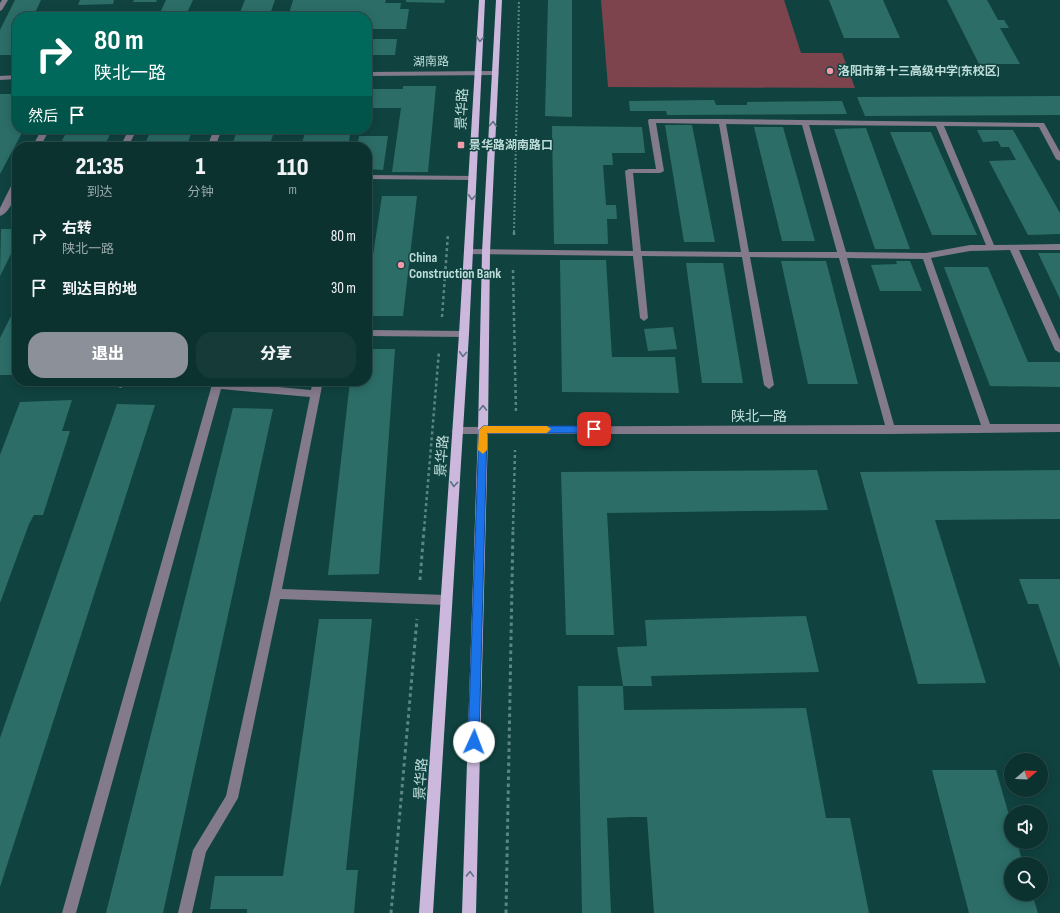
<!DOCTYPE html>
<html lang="zh">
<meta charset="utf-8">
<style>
body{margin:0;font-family:"Sofia Sans Condensed","Noto Sans SC",sans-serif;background:#153a38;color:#f1f3f6;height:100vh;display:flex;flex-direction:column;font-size:15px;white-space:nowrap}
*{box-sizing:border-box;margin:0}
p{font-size:13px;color:#9aaaab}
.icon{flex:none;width:22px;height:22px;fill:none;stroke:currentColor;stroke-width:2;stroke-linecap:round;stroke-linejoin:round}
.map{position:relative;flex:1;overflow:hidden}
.side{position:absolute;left:12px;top:142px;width:360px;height:244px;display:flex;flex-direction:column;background:#0c3230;border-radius:16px;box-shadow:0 2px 10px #0003,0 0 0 1px #2c4d4c}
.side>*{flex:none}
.guide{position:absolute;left:12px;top:12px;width:360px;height:122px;border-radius:16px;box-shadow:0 2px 10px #0003,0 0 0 1px #2c4d4c;background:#00695c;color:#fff;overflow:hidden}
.needle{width:26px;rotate:71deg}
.controls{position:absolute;left:1004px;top:753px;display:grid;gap:8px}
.controls a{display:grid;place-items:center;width:44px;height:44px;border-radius:50%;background:#0c3230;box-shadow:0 2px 10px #0003,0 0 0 1px #2c4d4c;font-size:20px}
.pin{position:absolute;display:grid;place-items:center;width:34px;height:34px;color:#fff;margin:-17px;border-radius:8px;box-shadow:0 2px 6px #0006}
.me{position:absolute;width:44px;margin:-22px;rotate:2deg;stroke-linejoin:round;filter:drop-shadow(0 0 3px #0008)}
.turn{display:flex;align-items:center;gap:14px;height:84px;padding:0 16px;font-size:18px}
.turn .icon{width:52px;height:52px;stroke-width:2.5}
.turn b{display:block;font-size:28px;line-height:34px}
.then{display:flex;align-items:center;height:38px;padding:0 16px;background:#0003;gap:8px;font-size:15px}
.eta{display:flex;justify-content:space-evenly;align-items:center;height:68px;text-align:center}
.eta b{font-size:24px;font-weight:800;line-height:28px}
.primary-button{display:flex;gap:8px;margin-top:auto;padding:8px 16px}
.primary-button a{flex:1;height:46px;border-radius:16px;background:#8c9099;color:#fff;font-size:16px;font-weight:800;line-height:46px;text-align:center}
.primary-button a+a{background:#153a38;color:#f1f3f6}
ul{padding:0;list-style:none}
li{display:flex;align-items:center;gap:12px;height:52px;padding:0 16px}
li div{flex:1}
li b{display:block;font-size:15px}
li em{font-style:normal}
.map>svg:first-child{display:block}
.green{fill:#7d444e}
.building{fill:#2c6d68}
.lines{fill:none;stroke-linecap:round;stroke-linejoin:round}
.path-far2{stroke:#5c8683;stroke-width:2;stroke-dasharray:2 2;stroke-linecap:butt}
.path-far1{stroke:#5c8683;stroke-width:2.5;stroke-dasharray:3 3;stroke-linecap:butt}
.path{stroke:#5c8683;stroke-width:3;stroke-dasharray:3.5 3.5;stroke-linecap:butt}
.minor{fill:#837a8c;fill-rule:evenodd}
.major{fill:#ccb8dd;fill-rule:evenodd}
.oneway{stroke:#5b727f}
.route{fill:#1a73e8;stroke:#114b97}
.slow{fill:#f59e0b}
.poi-dot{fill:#f39aa9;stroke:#104340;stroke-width:1.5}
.labels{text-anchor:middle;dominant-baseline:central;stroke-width:3;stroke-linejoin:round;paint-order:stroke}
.far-street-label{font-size:12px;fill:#beddd9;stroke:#104340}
.far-poi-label{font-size:12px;font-weight:bold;fill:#beddd9;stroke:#104340;text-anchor:start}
.street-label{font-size:14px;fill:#beddd9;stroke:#104340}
.poi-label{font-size:14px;font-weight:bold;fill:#beddd9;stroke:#104340;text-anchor:start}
</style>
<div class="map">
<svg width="1060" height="913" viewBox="0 0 1060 913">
<rect width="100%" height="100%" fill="#104340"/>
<!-- green -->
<path class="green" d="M601,0H784L801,53H842L855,88L608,87Z"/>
<!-- building -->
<path class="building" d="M15,0H41L33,17H17V55H0V30Z
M80,0H114L113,4L78,5Z
M134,0H157L156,2H133Z
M166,0H193L185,17H158Z
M245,0H275L269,17H238Z
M293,0H386L385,3H401L400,9H409L406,29H367V17H288Z
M406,0H445L444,3L406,2Z
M548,0H572V117L545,116Z
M829,0H883L900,38H844Z
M947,0H987L998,20H1004L1009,28H1000L1020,64H979Z
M367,39H397L395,55H367Z
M403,86H436L428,172H392L401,108H367V89H403Z
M0,94H17V129H24L0,174Z
M1060,96V115L865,116L857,97Z
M714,100L716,105H747V102L842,101L847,114L667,115L666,111H630L629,101Z
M665,125H692L715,242H684Z
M552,126L642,127L645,153H612L613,165H603L606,205H616L617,219H607L608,244H554Z
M754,127H783L815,241H782Z
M866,128L888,189L910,249H875L834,129Z
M68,129H113L105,144H99L97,147H59Z
M151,129H193L186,147H144Z
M238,129H275L269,147H231Z
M306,129H351L348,147H301Z
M977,130H1013L1060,213V234L1028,235L989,161L1016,160L1009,147H1001L998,141L983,142Z
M890,132H931L977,235H932Z
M359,136H388L383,170L367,169V147H357Z
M382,196H417L403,316H367V294Z
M1,229H17V242L0,276Z
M1038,253H1060V299Z
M560,260H606L612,357H675L679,393L562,392Z
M781,261H826L858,384H808Z
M896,261H910L922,291H880L871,265L897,264Z
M686,263H723L743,383H702Z
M944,267H988L1028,362H1060V387L990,386Z
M17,304V375H0V338Z
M673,327L677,349L648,351L644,329Z
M367,349H395L379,574L328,575L350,381H367Z
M72,400L62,431H70L43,515H34L29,524L0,603V455L20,402Z
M117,404L155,405L0,887V738Z
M233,408L273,409L163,913H106Z
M817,470L828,510L607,513L614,635H566L561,472Z
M1060,470V519L935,520L986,683L918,684L860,472Z
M1019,579H1060V668L1038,604H1028Z
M806,616L819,672L651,676L652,686H623L617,647L647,646L645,620Z
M319,619H372L346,870H358L354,913H247V909H210L215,876H283Z
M578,686H623L624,710L806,708L826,818H850L869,913H654L647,817H630L607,818L611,913H582Z
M932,770H996L1011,822V842H1017L1023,864H1011V894H1032L1038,913H969Z"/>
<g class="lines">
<!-- path-far2 -->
<path class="path-far2" d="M514,232L519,0"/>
<!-- path-far1 -->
<path class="path-far1" d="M514,235V231
M513,270L516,413
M442,317L448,234
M424,530L439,351
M513,530L515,450"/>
<!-- path -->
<path class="path" d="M420,580L424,529
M391,913L417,619
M506,913L513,529"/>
<!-- minor -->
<path class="minor" d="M2,0H8L2,10L0,11V3Z
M367,72L496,71L499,73L496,75L367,76Z
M17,75V79L0,80V76Z
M649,119H722L1044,123L1060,152V161L1056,159L1039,127L944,126L994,245L1060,244V250H1019L1060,340V353L1055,350L1010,250L970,251L931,258L990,424H1060V432L891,434H454L452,431L454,428L457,427L885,425L839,258L750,257L774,385L769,389L764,385L742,257L642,256L648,318L644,321L640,318L633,256L465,254L464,252L468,249L633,251L625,171L629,169H656L648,121ZM656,123L719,124L741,252L641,251L633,173H660L664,171ZM726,124L802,125L837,252H749ZM809,125L936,126L986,245H970L926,253L846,252ZM847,258L923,259L981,425H894Z
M42,129H50L40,147H32Z
M129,129H137L128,147H120Z
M214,129H222L215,147H207Z
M367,175L473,176L477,178L473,180L367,179Z
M14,180H17C17,191 12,212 0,216V208Z
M367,330L464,331L469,334L464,337L367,336Z
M51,381H61L58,387H52Z
M117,381H127L123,387L120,388L115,384Z
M213,381L311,390L313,381H323L282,589L446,595L450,596L452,600L450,604L446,605L280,599L238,798L206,852L192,913H178L193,850L226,796L270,594L310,397L221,389L76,913H62Z"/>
<!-- major -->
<path class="major" d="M479,0H485L469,334L433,913H419L459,334Z
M496,0H502L490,252L488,430L476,913H462L478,430L482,252Z"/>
</g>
<!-- one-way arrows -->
<defs><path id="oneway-chevron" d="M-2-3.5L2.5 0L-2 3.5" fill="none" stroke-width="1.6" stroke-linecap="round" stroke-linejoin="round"/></defs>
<g class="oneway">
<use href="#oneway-chevron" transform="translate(480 39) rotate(93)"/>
<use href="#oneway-chevron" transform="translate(493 124) rotate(-87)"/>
<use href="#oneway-chevron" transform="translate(472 197) rotate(94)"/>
<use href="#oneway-chevron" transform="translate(463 354) rotate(94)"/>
<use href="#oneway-chevron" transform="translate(483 408) rotate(-89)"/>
<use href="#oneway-chevron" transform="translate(454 484) rotate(94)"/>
<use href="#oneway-chevron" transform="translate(470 874) rotate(-88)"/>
</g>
<!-- route -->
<path class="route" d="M483,426H594L598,429L594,433H487L479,742L478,745L474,747L470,745L468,742L479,430Z"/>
<!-- slow -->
<path class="slow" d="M483,426H547L551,429L547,433H487V450L483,454L478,450L479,430Z"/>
<!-- markers -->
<g class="poi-dot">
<circle cx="830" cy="71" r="4"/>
<rect x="457" y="141" width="8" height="8" rx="2"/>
<circle cx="401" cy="265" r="4"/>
</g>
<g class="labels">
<!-- far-street labels -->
<g class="far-street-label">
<text transform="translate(431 62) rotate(-1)">湖南路</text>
</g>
<!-- far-poi labels -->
<g class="far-poi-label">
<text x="838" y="71">洛阳市第十三高级中学(东校区)</text>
<text x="469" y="145">景华路湖南路口</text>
</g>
<!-- street labels -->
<g class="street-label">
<text transform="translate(462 109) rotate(-87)">景华路</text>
<text x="759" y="416">陕北一路</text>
<text transform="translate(442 456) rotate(-86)">景华路</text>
<text transform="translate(421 779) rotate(-86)">景华路</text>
</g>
<!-- poi labels -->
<g class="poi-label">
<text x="409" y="257">China<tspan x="409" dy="16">Construction Bank</tspan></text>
</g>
</g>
</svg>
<div class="controls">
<a><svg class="needle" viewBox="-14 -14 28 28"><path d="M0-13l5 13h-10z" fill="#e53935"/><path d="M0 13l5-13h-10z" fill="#9aaaab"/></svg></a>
<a><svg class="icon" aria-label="sound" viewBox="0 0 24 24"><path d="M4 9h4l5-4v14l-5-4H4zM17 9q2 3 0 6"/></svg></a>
<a><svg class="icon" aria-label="search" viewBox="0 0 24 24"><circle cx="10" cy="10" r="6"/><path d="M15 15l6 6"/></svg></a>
</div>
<div class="pin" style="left:594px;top:429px;background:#d93025"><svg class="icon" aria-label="arrive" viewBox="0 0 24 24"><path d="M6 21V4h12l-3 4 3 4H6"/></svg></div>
<svg class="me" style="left:474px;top:742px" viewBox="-20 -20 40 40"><circle r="19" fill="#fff"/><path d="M0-13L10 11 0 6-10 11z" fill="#1a73e8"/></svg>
<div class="guide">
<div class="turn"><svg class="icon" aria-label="right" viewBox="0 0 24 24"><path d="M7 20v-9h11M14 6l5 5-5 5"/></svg><div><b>80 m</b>陕北一路</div></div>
<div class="then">然后<svg class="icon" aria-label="arrive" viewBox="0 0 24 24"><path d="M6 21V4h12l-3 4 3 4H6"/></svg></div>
</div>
<section class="side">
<div class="eta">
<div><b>21:35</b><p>到达</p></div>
<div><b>1</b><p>分钟</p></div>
<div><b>110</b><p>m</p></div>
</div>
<ul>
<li><svg class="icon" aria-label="right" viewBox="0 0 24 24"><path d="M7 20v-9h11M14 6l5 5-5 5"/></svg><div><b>右转</b><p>陕北一路</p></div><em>80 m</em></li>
<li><svg class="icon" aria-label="arrive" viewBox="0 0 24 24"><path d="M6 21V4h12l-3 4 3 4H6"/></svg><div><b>到达目的地</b></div><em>30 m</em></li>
</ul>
<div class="primary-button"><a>退出</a><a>分享</a></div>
</section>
</div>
